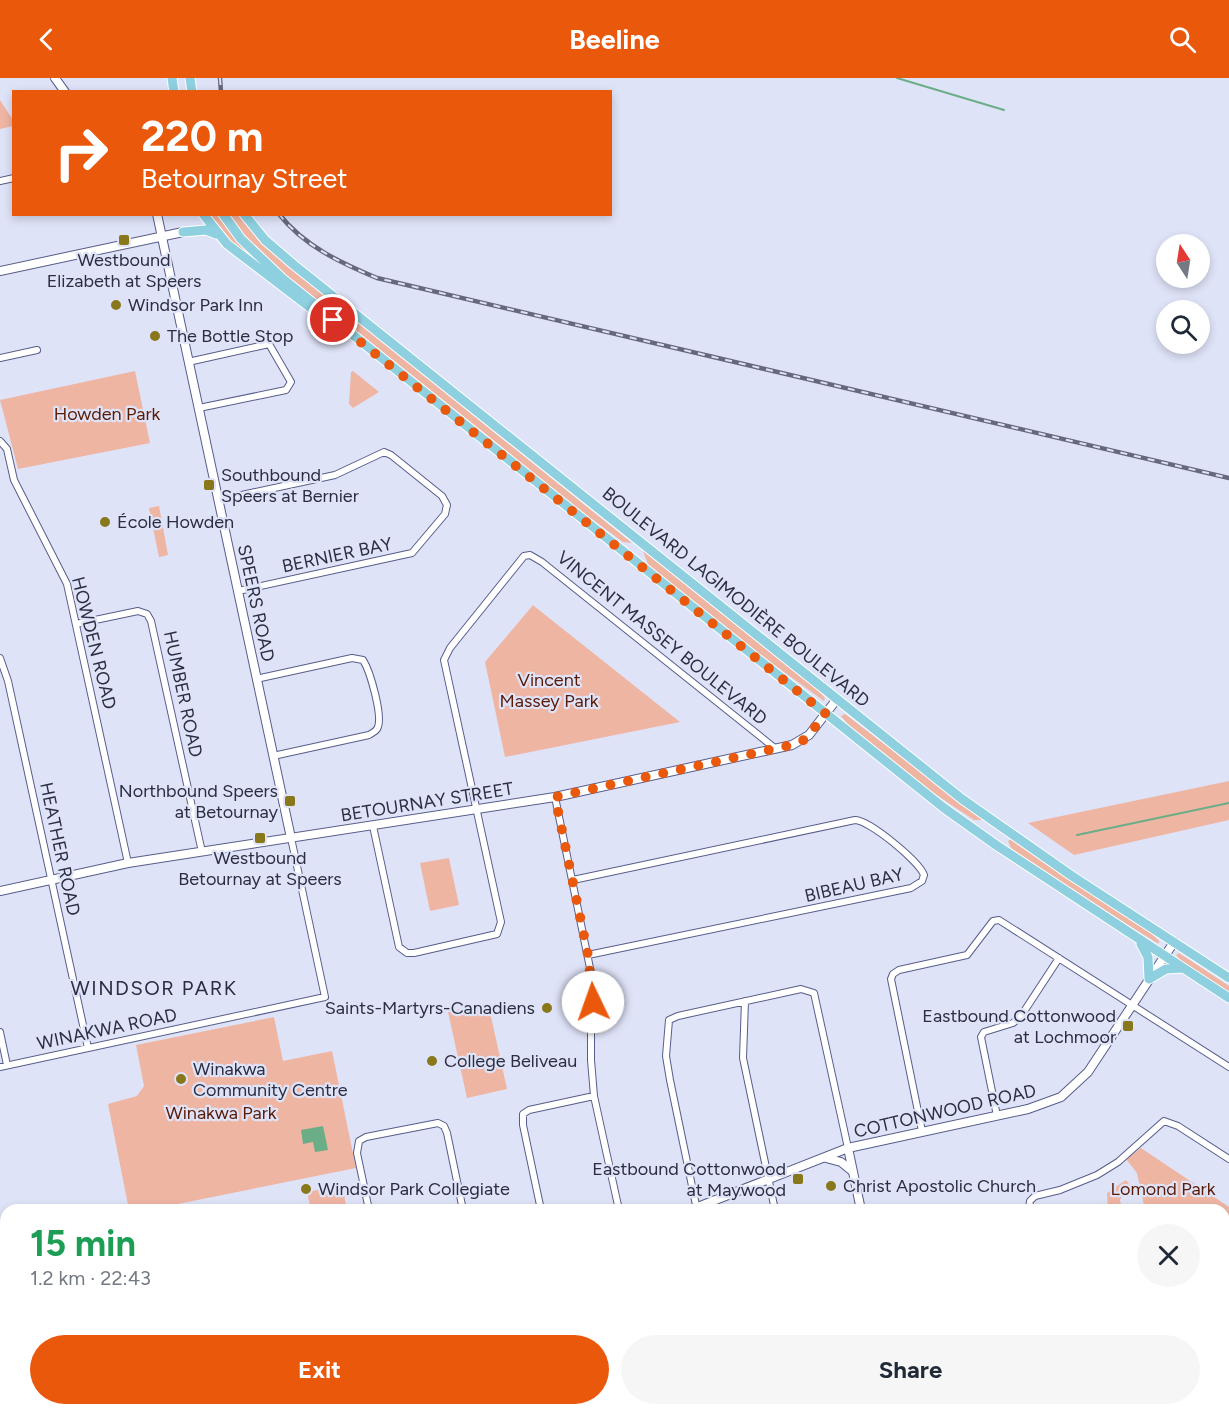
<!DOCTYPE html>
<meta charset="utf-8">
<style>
body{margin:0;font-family:Figtree,sans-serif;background:#f6f6f7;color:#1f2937;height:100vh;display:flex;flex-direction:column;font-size:22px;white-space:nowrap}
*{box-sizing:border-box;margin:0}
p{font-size:20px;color:#747a83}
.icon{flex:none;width:33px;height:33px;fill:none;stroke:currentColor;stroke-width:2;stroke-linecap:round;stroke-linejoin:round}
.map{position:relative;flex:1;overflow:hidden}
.side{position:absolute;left:0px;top:1126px;width:1230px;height:212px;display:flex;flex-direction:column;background:#fff;border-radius:18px 18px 0 0;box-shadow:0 3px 9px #0003}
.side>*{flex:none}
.hud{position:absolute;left:12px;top:12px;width:600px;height:126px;border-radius:0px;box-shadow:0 3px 9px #0003;background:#ea580c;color:#fff;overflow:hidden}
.needle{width:39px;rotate:348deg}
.controls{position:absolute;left:1156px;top:156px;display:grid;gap:12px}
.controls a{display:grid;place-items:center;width:54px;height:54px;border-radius:50%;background:#fff;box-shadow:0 3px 9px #0003;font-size:30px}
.pin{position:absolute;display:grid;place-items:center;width:51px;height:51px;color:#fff;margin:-26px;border:3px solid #fff;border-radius:50%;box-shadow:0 2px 6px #0007}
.me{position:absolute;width:66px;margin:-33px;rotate:357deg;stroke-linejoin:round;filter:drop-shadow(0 0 4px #0008)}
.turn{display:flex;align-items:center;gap:21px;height:126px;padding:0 30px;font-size:27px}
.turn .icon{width:78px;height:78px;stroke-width:2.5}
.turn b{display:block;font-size:42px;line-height:51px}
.round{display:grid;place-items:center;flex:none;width:63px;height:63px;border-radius:32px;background:#f6f6f7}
.summary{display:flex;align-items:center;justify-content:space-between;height:102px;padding:0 30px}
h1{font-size:36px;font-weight:700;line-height:45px;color:#1e9e55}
.action{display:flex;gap:12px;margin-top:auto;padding:12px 30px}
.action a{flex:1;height:69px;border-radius:36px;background:#ea580c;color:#fff;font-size:24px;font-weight:700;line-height:69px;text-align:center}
.action a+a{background:#f6f6f7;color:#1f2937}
header{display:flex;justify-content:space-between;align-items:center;height:78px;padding:0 30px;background:#ea580c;color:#fff;font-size:27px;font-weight:700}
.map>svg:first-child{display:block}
.green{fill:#efb5a3}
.water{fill:#6aad86}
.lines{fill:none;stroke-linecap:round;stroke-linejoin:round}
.stream{stroke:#6aad86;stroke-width:2}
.minor-casing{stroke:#575d8b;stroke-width:8}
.tertiary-casing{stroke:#575d8b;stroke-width:10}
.primary-casing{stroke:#fff;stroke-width:11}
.minor{stroke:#fff;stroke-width:6}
.tertiary{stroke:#fff;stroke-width:8}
.primary{stroke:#8fd0e0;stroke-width:9}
.rail-casing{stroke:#66697e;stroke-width:4.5}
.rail{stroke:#dfe3f8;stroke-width:2;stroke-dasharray:7;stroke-linecap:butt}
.route{stroke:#ea580c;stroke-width:10;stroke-dasharray:0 18}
.poi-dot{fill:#89771b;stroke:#dfe3f8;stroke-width:2}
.labels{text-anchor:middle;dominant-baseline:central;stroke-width:4.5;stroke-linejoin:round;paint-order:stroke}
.poi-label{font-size:18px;fill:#2b2e42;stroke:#dfe3f8;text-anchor:start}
.park-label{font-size:18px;fill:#591b06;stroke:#dfe3f8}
.street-label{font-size:18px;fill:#2b2e42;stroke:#dfe3f8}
.neighbourhood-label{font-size:20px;letter-spacing:1.5px;fill:#2b2e42;stroke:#dfe3f8}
</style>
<header><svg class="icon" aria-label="back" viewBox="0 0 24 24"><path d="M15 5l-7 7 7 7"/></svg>Beeline<svg class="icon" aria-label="search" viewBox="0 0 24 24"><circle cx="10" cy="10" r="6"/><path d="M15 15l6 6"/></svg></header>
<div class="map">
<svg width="1229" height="1337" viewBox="0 0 1229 1337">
<rect width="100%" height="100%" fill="#dfe3f8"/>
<!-- green -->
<path class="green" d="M0,22L13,42V48L0,51Z
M206,137H219L260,186L229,164Z
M228,137H240L295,194L632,465L623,464L559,417L292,203L253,167Z
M135,293L150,365L18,391L0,322Z
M353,293L379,314L353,330L349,326L351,294Z
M159,428L168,477L159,479L149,430Z
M643,473L817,611L825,620L824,623L751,570L649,489Z
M533,527L534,528L680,644L505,679L485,584Z
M845,636L981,740V742H974C934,715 870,676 841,638Z
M1229,703V742L1074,777L1028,745Z
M1011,761L1148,852L1160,864L1157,865L1013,774L1008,763Z
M449,780L459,827L430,833L420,785Z
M1179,875L1229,908V916L1182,885L1176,877Z
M488,925L507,1011L467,1020L448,934Z
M274,939L283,983L332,973L356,1090L148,1132H129L108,1026L137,1018L144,1008L136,967Z
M1141,1070L1229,1129V1259L1224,1261V1132H1145L1137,1095L1126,1081Z
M1126,1102L1129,1106L1120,1122L1122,1132H1108L1107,1115Z
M342,1107L347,1132H311L307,1114Z
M6,1299V1332H10L9,1337H0V1304Z
M31,1332H104L105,1337H30Z
M827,1332H894L895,1337H804Z"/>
<!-- water -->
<path class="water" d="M323,1048L328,1072L315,1074L313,1064L303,1066L301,1052Z"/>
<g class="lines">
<!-- stream -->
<path class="stream" d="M897,0L1004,32
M1077,757L1229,725"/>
<!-- minor casing -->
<g class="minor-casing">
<path id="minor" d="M0,103L14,100
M0,280L37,272
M188,284L269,266L291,304L286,312L199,330
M0,363L7,371L14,402L67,506L128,785
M218,422L335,397L384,374L391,377L442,418L447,427L445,436L412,475L238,513
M76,546L138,533L147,536L151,543L202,774
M0,580L8,603L88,970
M256,601L352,580L363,582C370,593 384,640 377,651C375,654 372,655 369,657L273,678
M555,719L591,895V982L594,1018L619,1132
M373,748L399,869L407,875H414L497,856L501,844L444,582L450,570L524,478L530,477L542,484L776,671
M573,802L855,742C869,742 919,783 924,797L922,803L911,810L588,877
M745,923L743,980L775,1132
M0,954L7,987
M0,989L325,919L291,760
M997,1038L981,959L984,954L1013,945L1021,938L1059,880
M922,1053L891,901L893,896L899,892L967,877L993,843L999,842L1229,989
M369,1132L357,1075L359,1063L366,1059L438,1045L444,1048L447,1055L463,1132
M541,1132L523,1047V1036L529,1032L594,1018
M697,1132L670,1002L666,978L669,942L678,938L801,911L814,915L848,1070
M1029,1132L1030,1123L1035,1118L1060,1112L1097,1097L1118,1084L1164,1043L1178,1048L1229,1081
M1224,1272L1229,1270
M1224,1320L1228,1337
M158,1332L159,1337
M238,1332L239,1337
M319,1332L320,1337
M412,1332L414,1337
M506,1332L507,1337
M584,1332L585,1337
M993,1332L994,1337
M1071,1332L1072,1337
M1149,1332L1150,1337
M924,1337L948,1332"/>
</g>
<!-- tertiary casing -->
<g class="tertiary-casing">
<path id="tertiary" d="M55,0L65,14
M157,136L291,760
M0,193L183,154
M0,813L128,785L555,719L792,667L809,657L837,621
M848,1070L861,1132
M826,1080L841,1084L852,1093
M690,1132L848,1070L1028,1031L1061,1019L1088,994L1174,864
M0,1268L6,1271
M0,1279L6,1278
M0,1293L6,1288
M904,1332L906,1337
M916,1332L926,1337"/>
</g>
<!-- primary casing -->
<g class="primary-casing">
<path id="primary" d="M172,0L174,14
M190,0L192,14
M203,136L227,166L316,234
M223,136L241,161L283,201L944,730L996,767L1229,920
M244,136L265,162L294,187L962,721L1072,798L1229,900
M183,154L206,152L216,156
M1141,866L1148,879L1149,901
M1149,901L1166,891L1182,890"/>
</g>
<!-- minor -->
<use href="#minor" class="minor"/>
<!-- tertiary -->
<use href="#tertiary" class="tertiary"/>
<!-- primary -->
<use href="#primary" class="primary"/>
<!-- rail casing -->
<g class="rail-casing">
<path id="rail" d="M220,0L221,14
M279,136C304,168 341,185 377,200L1229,400"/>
</g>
<!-- rail -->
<use href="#rail" class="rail"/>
</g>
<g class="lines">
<!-- route -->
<path class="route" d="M333,242L826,636L804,662L792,667L555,719L588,877L593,924"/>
</g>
<!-- markers -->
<g class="poi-dot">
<rect x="118" y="156" width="12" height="12" rx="3"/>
<circle cx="116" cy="227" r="6"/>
<circle cx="155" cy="258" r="6"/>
<rect x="203" y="401" width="12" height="12" rx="3"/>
<circle cx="105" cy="444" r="6"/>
<rect x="284" y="717" width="12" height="12" rx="3"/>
<rect x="254" y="754" width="12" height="12" rx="3"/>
<circle cx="547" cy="930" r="6"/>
<rect x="1122" y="942" width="12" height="12" rx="3"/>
<circle cx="432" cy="983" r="6"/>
<circle cx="181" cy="1001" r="6"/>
<rect x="792" y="1095" width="12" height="12" rx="3"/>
<circle cx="831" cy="1108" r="6"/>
<circle cx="306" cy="1111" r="6"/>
</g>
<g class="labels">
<!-- poi labels -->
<g class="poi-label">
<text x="124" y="182" text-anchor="middle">Westbound<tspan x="124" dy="21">Elizabeth at Speers</tspan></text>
<text x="128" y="227">Windsor Park Inn</text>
<text x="167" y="258">The Bottle Stop</text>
<text x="221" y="397">Southbound<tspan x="221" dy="21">Speers at Bernier</tspan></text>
<text x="117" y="444">École Howden</text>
<text x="278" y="713" text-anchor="end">Northbound Speers<tspan x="278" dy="21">at Betournay</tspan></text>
<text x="260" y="780" text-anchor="middle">Westbound<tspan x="260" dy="21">Betournay at Speers</tspan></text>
<text x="535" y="930" text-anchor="end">Saints-Martyrs-Canadiens</text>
<text x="1116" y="938" text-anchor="end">Eastbound Cottonwood<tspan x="1116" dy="21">at Lochmoor</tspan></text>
<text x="444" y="983">College Beliveau</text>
<text x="193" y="991">Winakwa<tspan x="193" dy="21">Community Centre</tspan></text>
<text x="786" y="1091" text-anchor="end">Eastbound Cottonwood<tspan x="786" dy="21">at Maywood</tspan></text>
<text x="843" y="1108">Christ Apostolic Church</text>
<text x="318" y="1111">Windsor Park Collegiate</text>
</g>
<!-- park labels -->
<g class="park-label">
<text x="107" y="336">Howden Park</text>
<text x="549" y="602">Vincent<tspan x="549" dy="21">Massey Park</tspan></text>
<text x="221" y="1035">Winakwa Park</text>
<text x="1163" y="1111">Lomond Park</text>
</g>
<!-- street labels -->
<g class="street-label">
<text transform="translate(337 477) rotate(-12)">BERNIER BAY</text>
<text transform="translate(736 519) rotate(39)">BOULEVARD LAGIMODIÈRE BOULEVARD</text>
<text transform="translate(256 525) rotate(78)">SPEERS ROAD</text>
<text transform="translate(662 560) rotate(39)">VINCENT MASSEY BOULEVARD</text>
<text transform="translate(94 565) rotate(76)">HOWDEN ROAD</text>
<text transform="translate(183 616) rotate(78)">HUMBER ROAD</text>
<text transform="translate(427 724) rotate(-9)">BETOURNAY STREET</text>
<text transform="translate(60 771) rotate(78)">HEATHER ROAD</text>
<text transform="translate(854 807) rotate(-13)">BIBEAU BAY</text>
<text transform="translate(107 951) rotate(-12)">WINAKWA ROAD</text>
<text transform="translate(945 1033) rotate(-13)">COTTONWOOD ROAD</text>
</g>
<!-- neighbourhood labels -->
<g class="neighbourhood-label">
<text x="154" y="910">WINDSOR PARK</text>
</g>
</g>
</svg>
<div class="controls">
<a><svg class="needle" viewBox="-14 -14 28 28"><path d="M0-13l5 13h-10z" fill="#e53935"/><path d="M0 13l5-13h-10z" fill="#747a83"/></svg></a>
<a><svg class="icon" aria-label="search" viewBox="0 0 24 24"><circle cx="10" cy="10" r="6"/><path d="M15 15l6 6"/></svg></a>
</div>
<div class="pin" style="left:333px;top:242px;background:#d93025"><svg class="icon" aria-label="arrive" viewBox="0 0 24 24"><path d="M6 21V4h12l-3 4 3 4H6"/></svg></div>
<svg class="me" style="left:593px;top:924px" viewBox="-20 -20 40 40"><circle r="19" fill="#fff"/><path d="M0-13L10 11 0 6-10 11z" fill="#ea580c"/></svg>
<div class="hud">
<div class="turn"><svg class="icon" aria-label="right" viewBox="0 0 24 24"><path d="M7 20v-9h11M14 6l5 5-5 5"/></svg><div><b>220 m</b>Betournay Street</div></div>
</div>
<section class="side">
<div class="summary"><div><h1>15 min</h1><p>1.2 km · 22:43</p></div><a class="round"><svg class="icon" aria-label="close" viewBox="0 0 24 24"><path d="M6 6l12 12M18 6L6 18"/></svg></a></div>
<div class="action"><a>Exit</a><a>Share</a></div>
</section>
</div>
